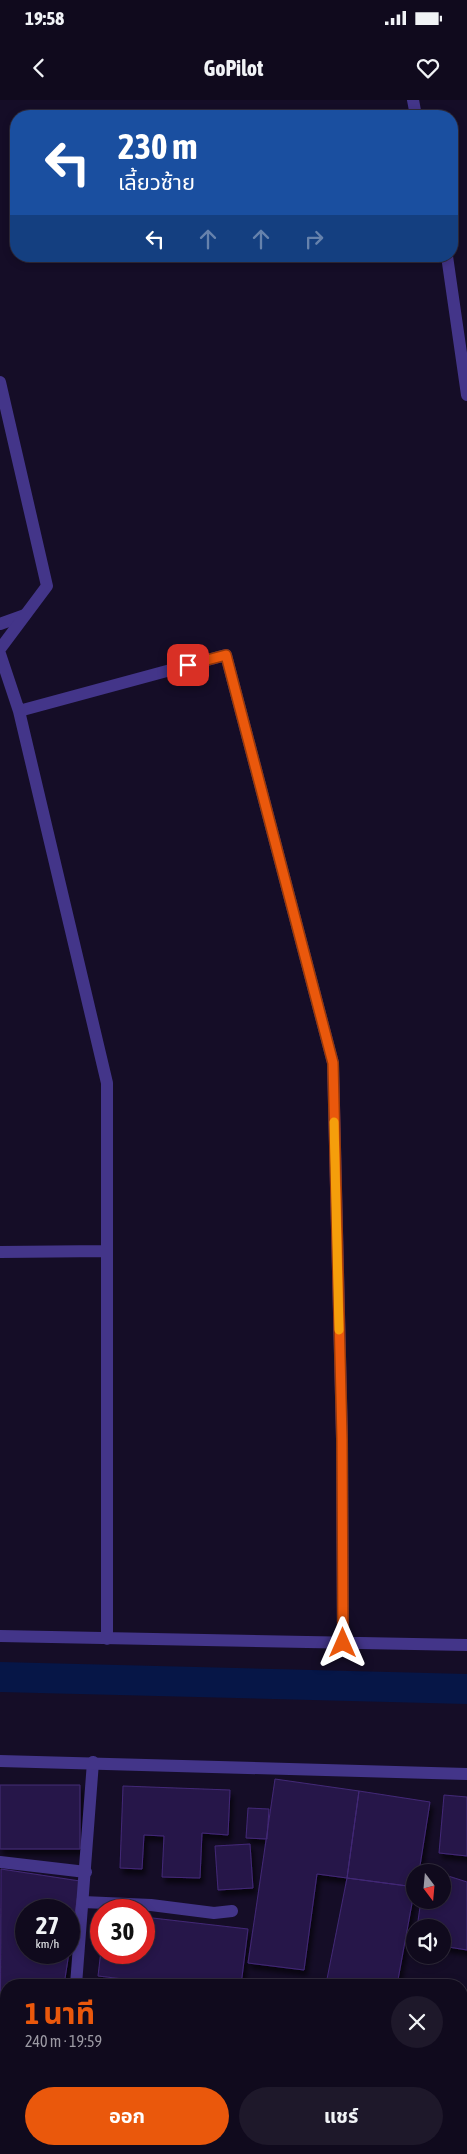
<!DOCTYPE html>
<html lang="th">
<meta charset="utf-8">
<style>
body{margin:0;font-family:"Asap Condensed","Noto Sans Thai",sans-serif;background:#1e182a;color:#f1f3f6;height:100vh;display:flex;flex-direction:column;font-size:19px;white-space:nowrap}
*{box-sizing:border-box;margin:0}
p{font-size:16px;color:#9c9aa4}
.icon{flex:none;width:28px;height:28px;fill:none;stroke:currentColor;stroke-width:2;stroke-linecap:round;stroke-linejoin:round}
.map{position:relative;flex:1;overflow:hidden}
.drawer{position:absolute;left:0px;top:1879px;width:468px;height:176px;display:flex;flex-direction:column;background:#100a1d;border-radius:20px 20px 0 0;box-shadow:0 2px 8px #0003,0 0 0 1px #302b3b}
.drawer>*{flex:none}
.guide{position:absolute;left:10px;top:10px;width:448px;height:152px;border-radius:20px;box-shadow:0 2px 8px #0003,0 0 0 1px #302b3b;background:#1a4fa0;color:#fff;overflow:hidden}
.needle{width:32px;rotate:164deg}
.controls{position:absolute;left:406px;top:1764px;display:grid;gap:10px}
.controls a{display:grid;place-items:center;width:45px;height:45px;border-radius:50%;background:#100a1d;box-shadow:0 2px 8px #0003,0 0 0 1px #302b3b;font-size:25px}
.speed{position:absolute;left:15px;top:1799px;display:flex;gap:10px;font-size:25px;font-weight:700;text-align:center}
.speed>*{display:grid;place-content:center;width:65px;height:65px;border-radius:50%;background:#100a1d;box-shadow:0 2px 8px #0003,0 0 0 1px #302b3b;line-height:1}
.speed small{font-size:12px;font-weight:400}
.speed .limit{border:8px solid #d22;background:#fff;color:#111}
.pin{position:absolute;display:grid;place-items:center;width:42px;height:42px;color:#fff;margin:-21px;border-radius:10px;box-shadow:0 2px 8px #0006}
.me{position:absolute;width:55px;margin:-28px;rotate:0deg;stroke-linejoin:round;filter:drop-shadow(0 0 4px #0008)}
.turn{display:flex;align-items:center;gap:18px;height:105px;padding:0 25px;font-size:22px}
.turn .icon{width:65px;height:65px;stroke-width:2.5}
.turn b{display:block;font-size:35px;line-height:42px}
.lanes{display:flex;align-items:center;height:48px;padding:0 25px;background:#0003;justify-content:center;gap:25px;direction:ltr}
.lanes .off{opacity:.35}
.round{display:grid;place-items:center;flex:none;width:52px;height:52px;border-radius:26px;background:#1e182a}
.headline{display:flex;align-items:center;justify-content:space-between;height:85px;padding:0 25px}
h1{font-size:30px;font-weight:700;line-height:38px;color:#ea580c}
.action{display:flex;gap:10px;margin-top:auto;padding:10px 25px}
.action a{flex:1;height:58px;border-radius:30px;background:#ea580c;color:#fff;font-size:20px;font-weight:700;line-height:58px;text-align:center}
.action a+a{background:#1e182a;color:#f1f3f6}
.status{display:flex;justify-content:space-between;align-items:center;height:35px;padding:0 25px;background:#100a1d;direction:ltr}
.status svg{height:14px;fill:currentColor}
header{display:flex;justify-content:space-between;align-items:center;height:65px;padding:0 25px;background:#100a1d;font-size:22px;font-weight:700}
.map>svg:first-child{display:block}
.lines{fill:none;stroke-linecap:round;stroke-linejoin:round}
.canal{stroke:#061647;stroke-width:30}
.building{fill:#281849;stroke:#422877;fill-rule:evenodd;filter:url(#shadow)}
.service{stroke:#433589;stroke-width:12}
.minor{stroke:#433589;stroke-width:12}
.tertiary{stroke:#433589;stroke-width:12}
.route-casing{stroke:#983908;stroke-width:12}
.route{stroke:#ea580c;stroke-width:9}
.slow{stroke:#f59e0b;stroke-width:9}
</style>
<div class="status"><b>19:58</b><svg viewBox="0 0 49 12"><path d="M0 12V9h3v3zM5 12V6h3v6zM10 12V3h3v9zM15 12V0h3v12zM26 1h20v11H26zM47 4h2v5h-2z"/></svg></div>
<header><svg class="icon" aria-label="back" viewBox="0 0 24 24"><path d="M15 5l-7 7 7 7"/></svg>GoPilot<svg class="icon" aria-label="heart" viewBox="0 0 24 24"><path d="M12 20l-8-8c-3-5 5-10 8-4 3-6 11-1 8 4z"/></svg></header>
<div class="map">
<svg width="467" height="2054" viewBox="0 0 467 2054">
<defs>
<filter id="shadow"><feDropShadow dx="3" dy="5.5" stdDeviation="2.5" flood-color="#0009"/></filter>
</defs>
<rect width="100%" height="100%" fill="#150d27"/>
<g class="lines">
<!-- canal -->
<path class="canal" d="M0,1577L467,1589"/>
</g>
<!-- building -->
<path class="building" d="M275,1679L359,1691L347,1778L317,1774L304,1870L248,1863Z
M0,1685H80V1749H0Z
M123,1686L230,1690L228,1735L202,1733L200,1778L162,1777L164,1736L144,1735L142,1769L120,1768Z
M359,1691L430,1702L419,1772H415V1787L347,1778Z
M444,1695L467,1697V1756L439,1753Z
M248,1708L269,1709L267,1739L246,1738Z
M250,1744L253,1788L218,1790L215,1746Z
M1,1769L80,1781L64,1885H6V2034L0,2033ZM26,1810H69V1852H26Z
M442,1774L467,1782V1850L442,1846V1828H417L421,1800H442Z
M347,1778L415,1787L397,1885H355L327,1879Z
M144,1817L248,1829L241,1885H174L98,1876L101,1850V1852H144Z"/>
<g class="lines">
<!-- service -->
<path class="service" d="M0,524L25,515
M0,1762L86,1772
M83,1802L151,1805L214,1813L232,1811"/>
<!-- minor -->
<path class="minor" d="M413,0L416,16
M447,156L467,295
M0,282L47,486L0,549
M0,554L19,611L107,983V1539
M19,611L226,555L333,963L342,1339L343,1543
M0,1152L107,1151
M0,1536L467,1545
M76,1885L93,1662
M62,2054L63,2049"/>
<!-- tertiary -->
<path class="tertiary" d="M0,1661L467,1674"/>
</g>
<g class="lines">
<!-- route casing -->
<g class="route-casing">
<path id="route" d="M188,565L226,555L333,963L342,1339L343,1543"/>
</g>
<!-- route -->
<use href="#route" class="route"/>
<!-- slow -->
<path class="slow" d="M334,1022L339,1230"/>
</g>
</svg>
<div class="controls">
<a><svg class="needle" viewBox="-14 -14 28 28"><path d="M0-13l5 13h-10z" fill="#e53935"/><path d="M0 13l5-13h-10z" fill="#9c9aa4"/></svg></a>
<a><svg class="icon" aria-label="sound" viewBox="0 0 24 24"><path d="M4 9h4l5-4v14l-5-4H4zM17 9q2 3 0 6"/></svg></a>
</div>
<div class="speed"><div>27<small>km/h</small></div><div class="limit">30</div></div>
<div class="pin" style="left:188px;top:565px;background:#d93025"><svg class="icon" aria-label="arrive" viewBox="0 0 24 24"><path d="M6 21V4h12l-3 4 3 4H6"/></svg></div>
<svg class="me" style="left:343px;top:1543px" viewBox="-20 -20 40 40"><path d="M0-17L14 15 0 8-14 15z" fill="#ea580c" stroke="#fff" stroke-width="4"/></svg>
<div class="guide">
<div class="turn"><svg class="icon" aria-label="left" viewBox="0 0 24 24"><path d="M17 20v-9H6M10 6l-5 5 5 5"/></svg><div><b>230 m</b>เลี้ยวซ้าย</div></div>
<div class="lanes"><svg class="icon" aria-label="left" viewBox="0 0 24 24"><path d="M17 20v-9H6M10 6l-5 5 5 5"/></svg><svg class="icon off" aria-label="ahead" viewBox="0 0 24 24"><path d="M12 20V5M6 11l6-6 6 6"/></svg><svg class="icon off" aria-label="ahead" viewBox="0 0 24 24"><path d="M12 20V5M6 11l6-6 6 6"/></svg><svg class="icon off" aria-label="right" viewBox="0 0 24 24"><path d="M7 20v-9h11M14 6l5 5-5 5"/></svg></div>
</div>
<section class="drawer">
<div class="headline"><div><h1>1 นาที</h1><p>240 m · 19:59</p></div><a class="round"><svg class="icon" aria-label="close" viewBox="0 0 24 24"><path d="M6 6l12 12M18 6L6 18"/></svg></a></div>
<div class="action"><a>ออก</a><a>แชร์</a></div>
</section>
</div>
